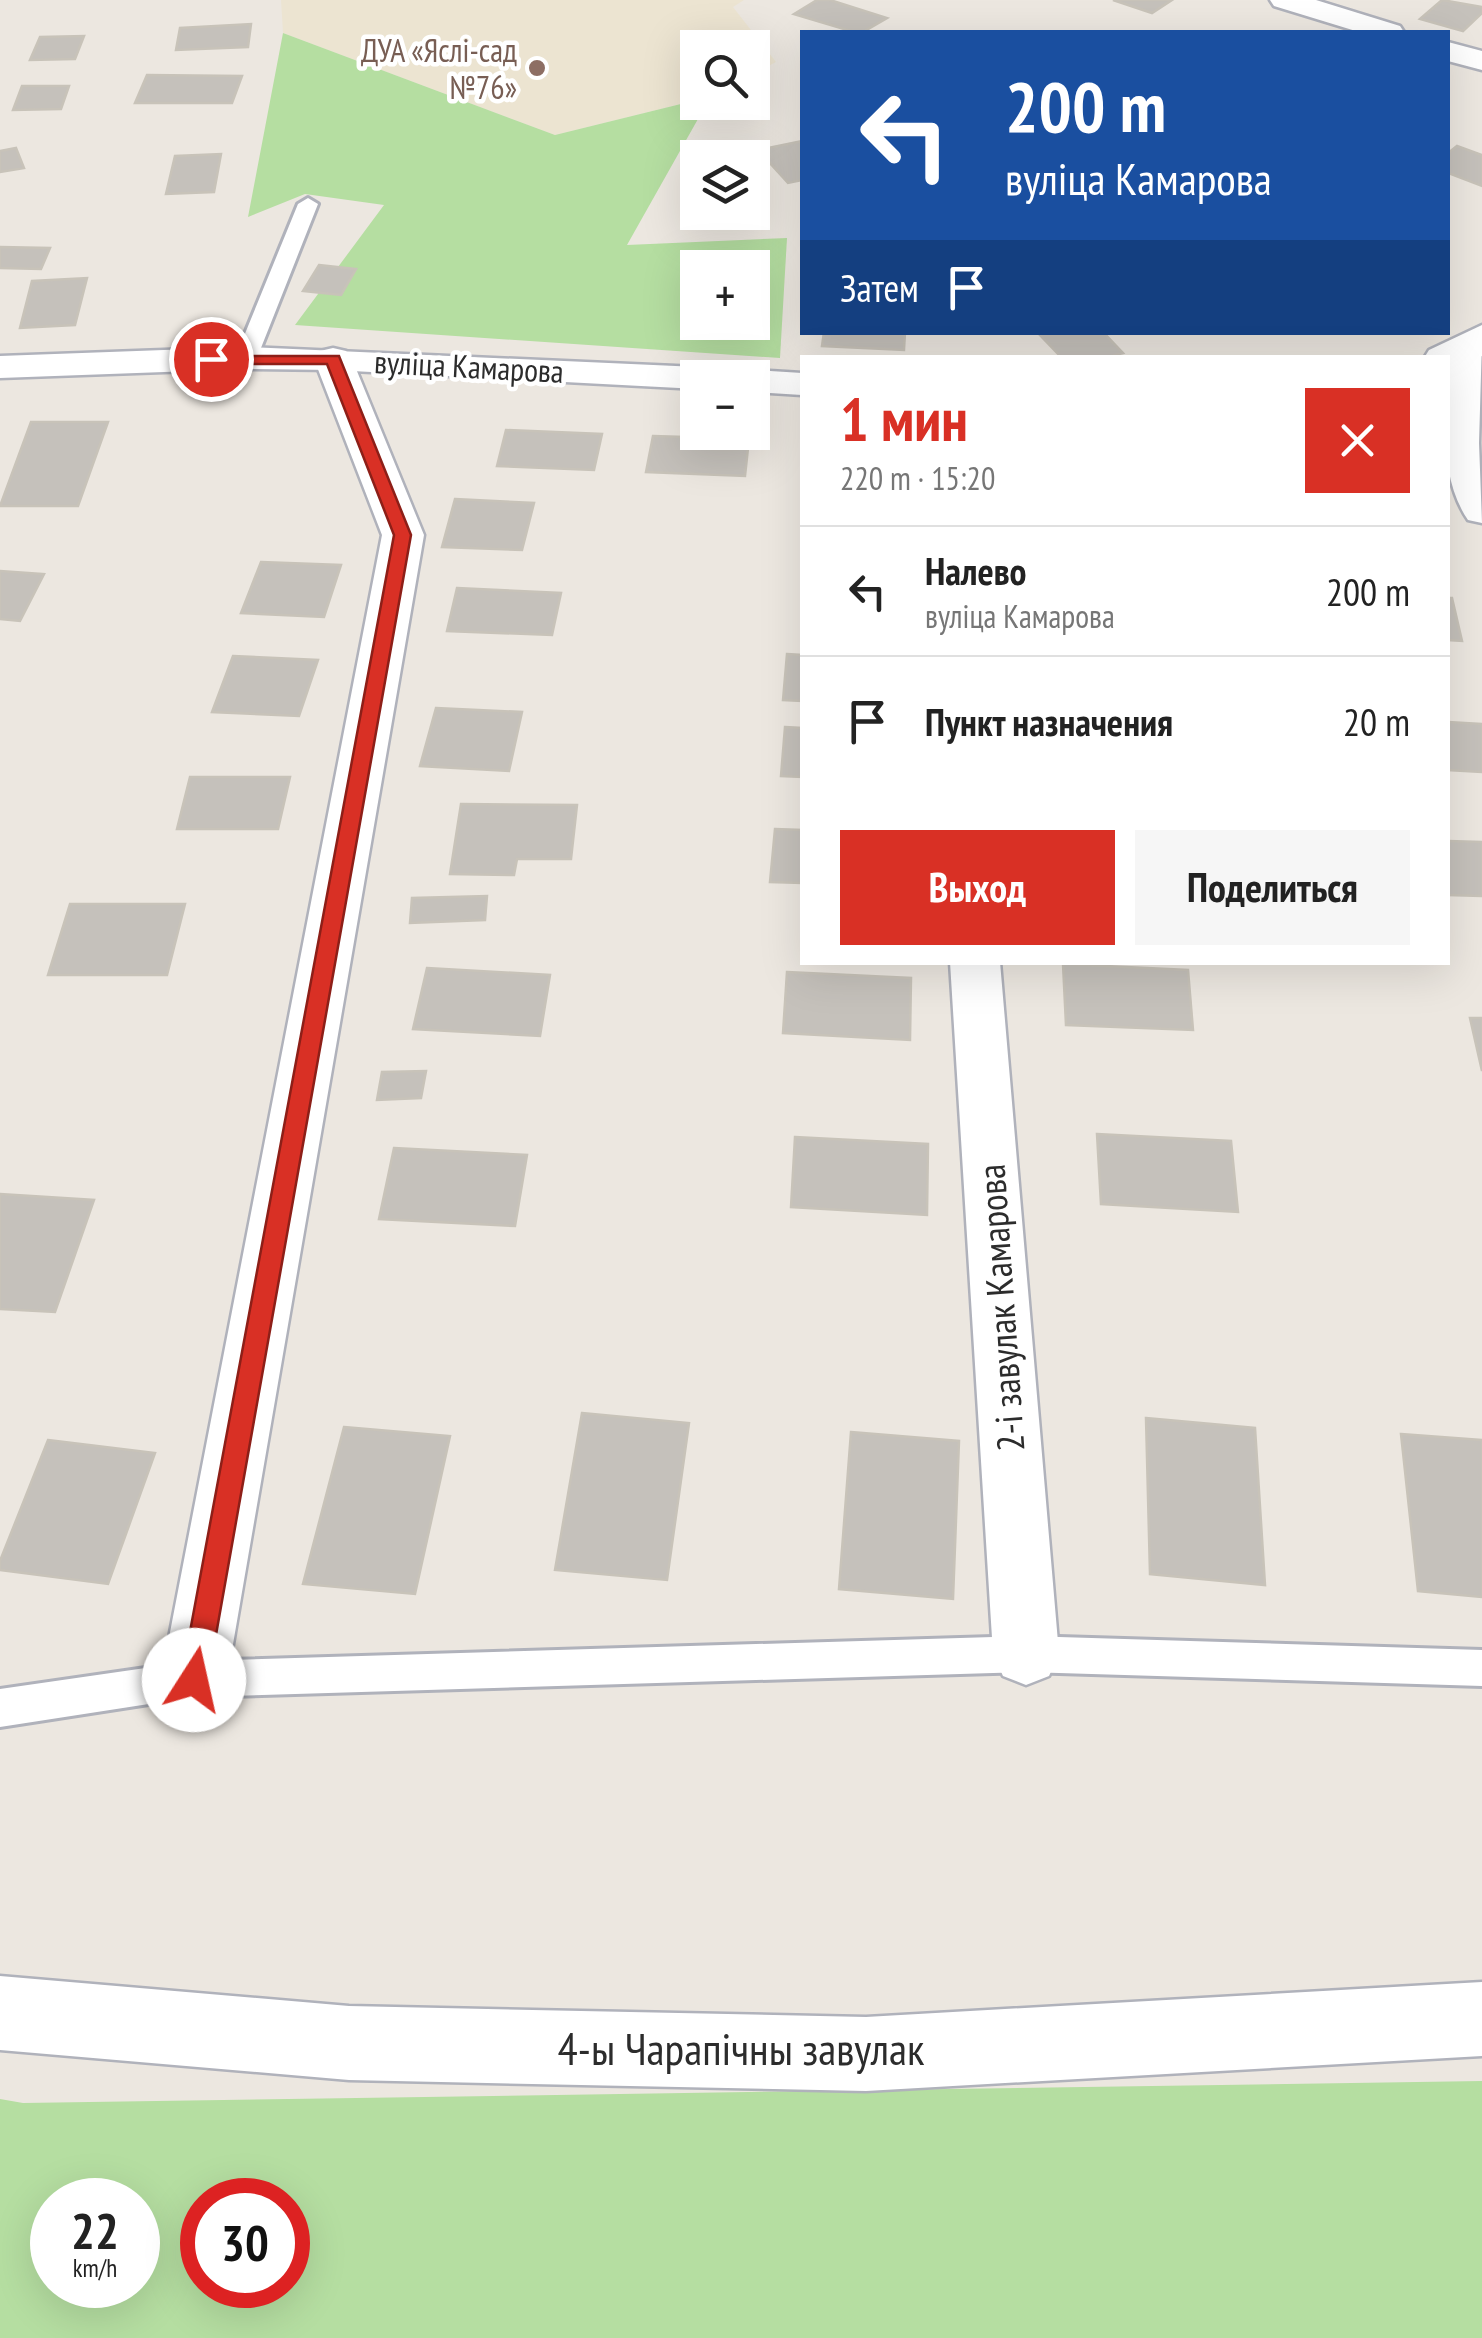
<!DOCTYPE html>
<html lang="ru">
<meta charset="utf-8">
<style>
body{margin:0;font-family:"PT Sans Narrow",sans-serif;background:#f6f6f6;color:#222;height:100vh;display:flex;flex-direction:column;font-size:38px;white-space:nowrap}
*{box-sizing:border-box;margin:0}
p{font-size:32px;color:#767676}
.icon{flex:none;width:55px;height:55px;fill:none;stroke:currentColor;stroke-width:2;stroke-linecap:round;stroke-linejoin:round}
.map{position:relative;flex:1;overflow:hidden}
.drawer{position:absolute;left:800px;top:355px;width:650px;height:610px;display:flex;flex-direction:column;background:#fff;border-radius:0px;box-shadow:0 10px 40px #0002}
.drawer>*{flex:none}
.guide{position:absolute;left:800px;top:30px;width:650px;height:305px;border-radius:0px;box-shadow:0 10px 40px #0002;background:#1a4fa0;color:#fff;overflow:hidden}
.controls{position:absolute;left:680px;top:30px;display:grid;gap:20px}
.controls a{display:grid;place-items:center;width:90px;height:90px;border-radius:0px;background:#fff;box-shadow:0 10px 40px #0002;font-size:50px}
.speed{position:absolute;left:30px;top:2178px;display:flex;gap:20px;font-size:50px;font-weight:700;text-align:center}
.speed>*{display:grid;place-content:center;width:130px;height:130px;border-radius:50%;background:#fff;box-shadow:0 10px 40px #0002;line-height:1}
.speed small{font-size:25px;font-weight:400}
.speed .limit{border:15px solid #d22;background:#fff;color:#111}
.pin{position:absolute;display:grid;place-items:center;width:85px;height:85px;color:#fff;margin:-42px;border:5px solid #fff;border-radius:50%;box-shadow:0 2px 10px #0007}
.me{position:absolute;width:110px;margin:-55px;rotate:10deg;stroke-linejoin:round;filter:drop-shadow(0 0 8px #0008)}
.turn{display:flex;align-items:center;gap:35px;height:210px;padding:0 40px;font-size:45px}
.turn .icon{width:130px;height:130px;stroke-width:2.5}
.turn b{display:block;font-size:70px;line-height:85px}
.then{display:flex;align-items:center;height:95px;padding:0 40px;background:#0003;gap:20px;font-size:38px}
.round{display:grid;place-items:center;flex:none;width:105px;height:105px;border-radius:0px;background:#f6f6f6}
.overview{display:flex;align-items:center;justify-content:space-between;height:170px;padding:0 40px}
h1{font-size:60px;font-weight:600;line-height:75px;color:#d93025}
.cta{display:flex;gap:20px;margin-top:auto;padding:20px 40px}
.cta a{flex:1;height:115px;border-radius:0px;background:#d93025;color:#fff;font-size:40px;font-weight:600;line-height:115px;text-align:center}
.cta a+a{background:#f6f6f6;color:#222}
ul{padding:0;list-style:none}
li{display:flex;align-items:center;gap:30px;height:130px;padding:0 40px;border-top:2px solid #e0e0e0}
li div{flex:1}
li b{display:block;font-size:38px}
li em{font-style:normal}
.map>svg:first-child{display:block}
.education{fill:#ece4d1}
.green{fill:#b5dea1;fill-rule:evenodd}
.building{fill:#c5c1bb;stroke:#c8c3b9;stroke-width:2.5}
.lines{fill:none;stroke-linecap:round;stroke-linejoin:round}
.service-casing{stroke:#b0b2bb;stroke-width:6}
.minor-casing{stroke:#b0b2bb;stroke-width:5}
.tertiary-casing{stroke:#b0b2bb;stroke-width:5}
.service{fill:#fff;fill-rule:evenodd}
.minor{fill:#fff;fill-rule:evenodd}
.tertiary{fill:#fff;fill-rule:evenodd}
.route{fill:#d93025;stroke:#8d1f18;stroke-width:2.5}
.education-dot{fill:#8d6e63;stroke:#fff;stroke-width:4}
.labels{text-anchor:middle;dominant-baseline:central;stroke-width:9;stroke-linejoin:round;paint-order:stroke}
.far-education-label{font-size:32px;fill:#785e54;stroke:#fff;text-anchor:end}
.far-street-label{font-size:32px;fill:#2c2c2c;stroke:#fff}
.street-label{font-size:38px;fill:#2c2c2c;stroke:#fff}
.near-street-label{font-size:45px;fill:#2c2c2c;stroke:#fff}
</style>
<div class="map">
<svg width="1482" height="2338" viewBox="0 0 1482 2338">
<rect width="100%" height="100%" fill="#ece7e0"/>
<!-- education -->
<path class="education" d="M281,0H744L733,7L776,62L753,74L752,48H698L697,100L555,135L283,33Z"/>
<!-- green -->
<path class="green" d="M283,33L555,135L697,100L707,103L627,245L787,238L780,358L295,325L384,205L305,194L248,217ZM698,268H752V322H698Z
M1482,2081V2338H0V2099L23,2103ZM52,2200H138V2285H52ZM202,2200H288V2285H202Z"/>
<!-- building -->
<path class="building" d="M817,0H830L887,18L863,32H854L794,14Z
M1113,0H1172L1152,13Z
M1442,0L1482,7V13L1463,31L1420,19Z
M251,24L248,47L176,50L180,28Z
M84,36L75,59L30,60L40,37Z
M147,75L242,76L232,103H135Z
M22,86H69L61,109L13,110Z
M802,141V180L788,183L758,150Z
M1457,146L1482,155V186L1448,173V153Z
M16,148L24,168L0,172V151Z
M221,154L214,192L166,194L175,156Z
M0,247L50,248L41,269L0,268Z
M319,265L356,269L341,295L303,291Z
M87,278L75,325L20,328L32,281Z
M824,332H905L904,350L822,346Z
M1037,332H1103L1123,353L1104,358H1062Z
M31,422H108L78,506H0Z
M506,430L602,434L594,470L497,466Z
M653,436L749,439L745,476L646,472Z
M455,499L534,503L522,550L442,547Z
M261,562L341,565L324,617L241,613Z
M0,571L44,574L20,621L0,619Z
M457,588L561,593L552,635L447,631Z
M1448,598H1452L1462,641L1448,640Z
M787,654L802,655V701L783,700Z
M233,656L318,660L299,716L212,712Z
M436,708L522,712L509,771L420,766Z
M1448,722L1482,724V772L1448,770Z
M785,727L802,728V777L781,776Z
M190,777H290L278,829H177Z
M461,804L577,805L571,859H517L514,875L450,874Z
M775,829L802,830V883L770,882Z
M1448,841L1482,842V896L1448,895Z
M487,896L485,920L410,923L412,898Z
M70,904H185L167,975H48Z
M1063,964L1188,970L1193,1030L1066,1025Z
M427,968L550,975L540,1036L413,1029Z
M787,972L911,978L910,1040L783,1033Z
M1470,1018H1482V1071Z
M426,1071L421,1098L377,1100L382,1072Z
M1097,1134L1231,1141L1238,1212L1101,1204Z
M795,1137L928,1144L927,1215L791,1207Z
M394,1148L527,1155L515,1226L379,1219Z
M0,1194L94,1200L55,1312L0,1309Z
M582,1413L689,1423L667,1580L555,1570Z
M1146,1418L1255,1428L1265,1585L1150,1574Z
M344,1427L450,1436L415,1594L303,1584Z
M851,1432L959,1441L953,1599L839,1589Z
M1401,1434L1482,1440V1597L1418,1591Z
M48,1440L155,1453L108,1584L0,1570V1561Z"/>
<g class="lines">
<!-- service casing -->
<g class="service-casing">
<path id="service" d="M308,198L318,204L257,358L254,363H238L235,358L298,204Z
M1026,1636L1482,1650V1686L1026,1672L194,1697L0,1727V1689L194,1661Z"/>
</g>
<!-- minor casing -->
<g class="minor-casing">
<path id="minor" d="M1270,0H1316L1400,26L1404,32H1359L1274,6Z
M1448,42L1482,51V70L1448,61Z
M1470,337L1482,340L1479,443L1482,523L1468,520C1436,474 1445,400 1451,348L1457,340Z
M333,348L346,351L352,359L424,535L227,1679L217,1701L194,1710L171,1701L161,1679L382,535L314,359L320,351Z
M950,962H1000L1059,1654L1049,1676L1026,1685L1003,1676L993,1654Z
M0,1976L349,2006L866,2017L1482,1982V2056L866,2091L349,2080L0,2050Z"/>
</g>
<!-- tertiary casing -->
<g class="tertiary-casing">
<path id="tertiary" d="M1482,325V356L1448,368V358H1424L1429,350Z
M246,347L698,367L711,370L717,378H698V389L333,370L246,369L0,378V356Z
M752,370L802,373V395L752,392V378H735Z"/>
</g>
<!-- service -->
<use href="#service" class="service"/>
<!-- minor -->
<use href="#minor" class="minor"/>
<!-- tertiary -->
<use href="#tertiary" class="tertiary"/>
</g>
<!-- route -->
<path class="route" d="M206,356H339L411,535L208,1680L204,1689L194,1692L185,1689L181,1680L394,535L327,364H211L206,362Z"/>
<!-- markers -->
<circle class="education-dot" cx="537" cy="68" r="10"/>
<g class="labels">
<!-- far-education labels -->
<g class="far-education-label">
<text x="517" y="50">ДУА «Яслі-сад<tspan x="517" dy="37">№76»</tspan></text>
</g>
<!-- far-street labels -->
<g class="far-street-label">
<text transform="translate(469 366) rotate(3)">вуліца Камарова</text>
</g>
<!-- street labels -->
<g class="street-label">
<text transform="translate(1000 1308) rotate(-94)">2-і завулак Камарова</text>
</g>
<!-- near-street labels -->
<g class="near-street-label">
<text x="741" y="2048">4-ы Чарапічны завулак</text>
</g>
</g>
</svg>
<div class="controls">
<a><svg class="icon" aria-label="search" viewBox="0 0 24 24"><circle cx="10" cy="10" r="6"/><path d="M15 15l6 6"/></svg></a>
<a><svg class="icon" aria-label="layers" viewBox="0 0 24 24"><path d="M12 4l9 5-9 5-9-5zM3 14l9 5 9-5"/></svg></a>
<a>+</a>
<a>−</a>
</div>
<div class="speed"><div>22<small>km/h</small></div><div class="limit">30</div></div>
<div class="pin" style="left:211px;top:359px;background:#d93025"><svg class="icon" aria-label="arrive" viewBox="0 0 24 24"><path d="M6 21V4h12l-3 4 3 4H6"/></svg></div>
<svg class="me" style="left:194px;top:1680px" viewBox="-20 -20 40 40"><circle r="19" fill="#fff"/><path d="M0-13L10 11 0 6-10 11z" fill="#d93025"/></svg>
<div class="guide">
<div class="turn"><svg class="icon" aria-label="left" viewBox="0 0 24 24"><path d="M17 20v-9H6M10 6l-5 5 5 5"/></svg><div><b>200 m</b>вуліца Камарова</div></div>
<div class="then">Затем<svg class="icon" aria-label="arrive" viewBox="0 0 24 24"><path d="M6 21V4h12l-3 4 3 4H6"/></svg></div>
</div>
<section class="drawer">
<div class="overview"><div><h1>1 мин</h1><p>220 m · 15:20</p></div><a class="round" style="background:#d93025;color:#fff"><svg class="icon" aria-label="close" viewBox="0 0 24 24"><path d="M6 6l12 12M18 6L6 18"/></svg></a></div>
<ul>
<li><svg class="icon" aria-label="left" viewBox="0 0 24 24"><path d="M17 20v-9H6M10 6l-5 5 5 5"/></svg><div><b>Налево</b><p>вуліца Камарова</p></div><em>200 m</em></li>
<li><svg class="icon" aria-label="arrive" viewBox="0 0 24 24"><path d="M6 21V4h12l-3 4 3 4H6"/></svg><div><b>Пункт назначения</b></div><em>20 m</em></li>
</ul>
<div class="cta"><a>Выход</a><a>Поделиться</a></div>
</section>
</div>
